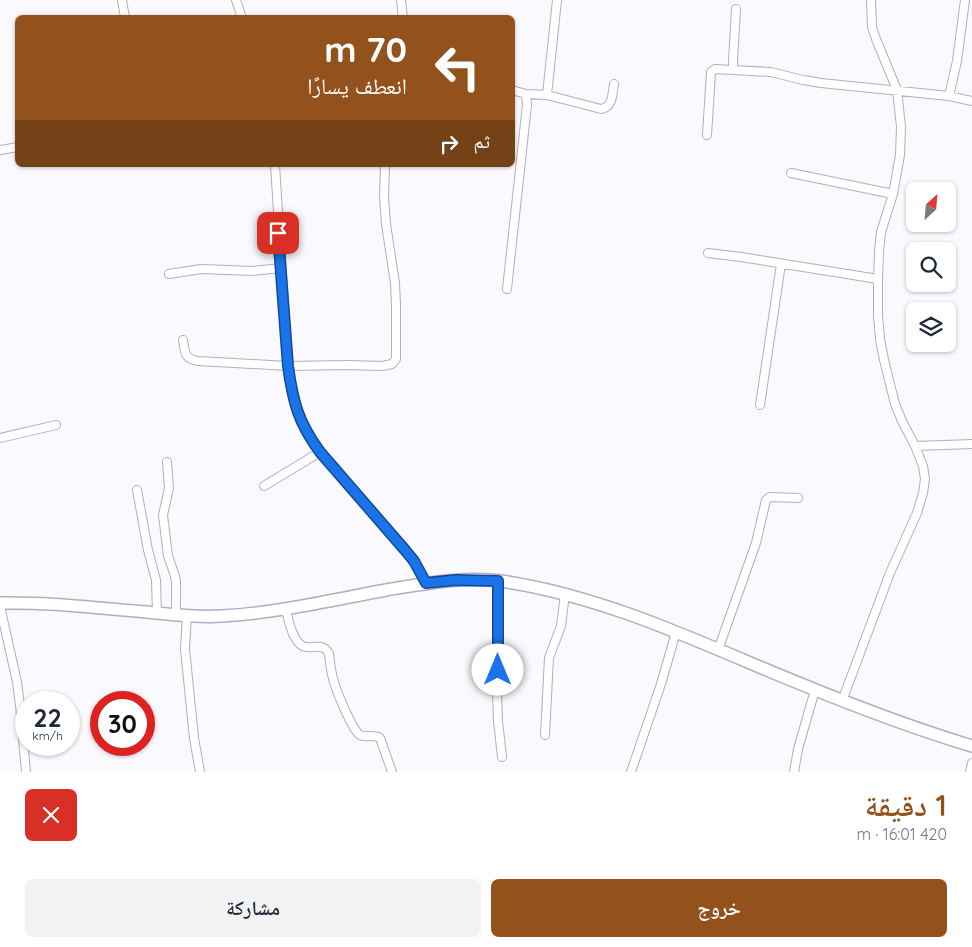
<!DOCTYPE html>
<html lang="ar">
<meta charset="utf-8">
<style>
body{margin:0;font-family:Quicksand,"Noto Naskh Arabic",sans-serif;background:#f2f2f3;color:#1f2937;direction:rtl;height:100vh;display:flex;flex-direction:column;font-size:19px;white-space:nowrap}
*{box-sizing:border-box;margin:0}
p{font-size:16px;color:#747a83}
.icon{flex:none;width:28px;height:28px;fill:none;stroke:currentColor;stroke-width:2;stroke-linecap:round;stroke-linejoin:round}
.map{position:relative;height:772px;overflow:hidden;direction:ltr}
.panel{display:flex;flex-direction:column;background:#fff;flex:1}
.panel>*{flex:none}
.top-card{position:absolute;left:15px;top:15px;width:500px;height:152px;border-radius:8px;box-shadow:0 1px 4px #0004;direction:rtl;background:#93521c;color:#fff;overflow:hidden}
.needle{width:32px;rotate:26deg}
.buttons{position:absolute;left:906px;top:182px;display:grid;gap:10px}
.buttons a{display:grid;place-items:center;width:50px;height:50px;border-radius:8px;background:#fff;box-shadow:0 1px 4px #0004;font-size:25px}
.speed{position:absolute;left:15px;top:691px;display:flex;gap:10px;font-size:25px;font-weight:700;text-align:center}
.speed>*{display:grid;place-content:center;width:65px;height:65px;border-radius:50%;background:#fff;box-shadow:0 1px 4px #0004;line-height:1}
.speed small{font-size:12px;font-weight:400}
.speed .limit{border:8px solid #d22;background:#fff;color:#111}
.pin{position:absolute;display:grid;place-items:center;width:42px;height:42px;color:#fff;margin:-21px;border-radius:10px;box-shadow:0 2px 8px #0006}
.me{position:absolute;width:55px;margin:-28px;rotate:0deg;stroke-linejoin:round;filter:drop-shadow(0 0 4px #0008)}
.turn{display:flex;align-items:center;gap:18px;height:105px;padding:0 25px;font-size:22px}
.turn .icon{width:65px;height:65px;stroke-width:2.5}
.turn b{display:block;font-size:35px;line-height:42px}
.then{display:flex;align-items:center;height:48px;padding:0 25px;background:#0003;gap:10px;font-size:19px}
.round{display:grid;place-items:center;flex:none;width:52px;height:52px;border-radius:8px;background:#f2f2f3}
.summary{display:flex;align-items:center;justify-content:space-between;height:85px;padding:0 25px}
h1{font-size:30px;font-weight:600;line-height:38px;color:#93521c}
.button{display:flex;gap:10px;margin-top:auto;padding:10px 25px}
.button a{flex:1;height:58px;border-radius:8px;background:#93521c;color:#fff;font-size:20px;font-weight:600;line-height:58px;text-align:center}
.button a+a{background:#f2f2f3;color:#1f2937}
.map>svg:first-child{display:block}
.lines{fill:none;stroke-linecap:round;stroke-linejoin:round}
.street-casing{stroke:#b3adc1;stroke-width:10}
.secondary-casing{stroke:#b3adc1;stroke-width:14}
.street{stroke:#fff;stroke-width:8}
.secondary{stroke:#fff;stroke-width:11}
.route-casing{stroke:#114b97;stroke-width:12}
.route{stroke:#1a73e8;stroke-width:9}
</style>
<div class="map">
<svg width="972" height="772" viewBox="0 0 972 772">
<rect width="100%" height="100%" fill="#faf9fd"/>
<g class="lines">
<!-- street casing -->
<g class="street-casing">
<path id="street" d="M122,0L125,18
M236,0L242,18
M401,0L403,18
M736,9L733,61V70L771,72L803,80L821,83L949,96L972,101
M526,94L547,95L557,0
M547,95L601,109C613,107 612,95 614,84
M949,96L957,61L965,0
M707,135L711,72L715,69L733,70
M0,150L18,147
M275,165L288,366C293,402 298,422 320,452L397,540L414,561L426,583
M791,173L893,194
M708,253L741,257L878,279
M169,274L201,269L252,271L281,268
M507,289L527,105L526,94L512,90
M183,340C185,352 184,359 198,361L288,366L348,365L382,366L392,364L396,359V305L395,283L386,224L384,197L385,165
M760,405L781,264
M0,438L56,425
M915,446L972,444
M167,462L169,488L163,515L168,556L174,573L176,581V615
M264,486L320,452
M137,490L148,550L156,580L157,613
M498,581L497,691L498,721L502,757
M0,606L17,682L20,705L26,772
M285,608C289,619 291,637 301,645C311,652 322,640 329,654C330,663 331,673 334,682C337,692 352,730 360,735C365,738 372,734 380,738L392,772
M187,615L185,649L194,738L200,772
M718,650L756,543L766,500L770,497L798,498
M842,701L890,573L917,513L923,493L925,479L923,466L915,446L902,421L895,404L884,360L880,339L878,316V279L879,251L881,232L893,194L900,155L901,127L897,90L876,39L872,27L871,0
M545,735L549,658L561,626L565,594
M631,772L661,684L676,632
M794,772L798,749L815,690
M970,772L972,763"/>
</g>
<!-- secondary casing -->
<g class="secondary-casing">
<path id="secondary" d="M0,603C50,602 96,608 146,612C171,614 197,618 222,616C277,613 332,600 386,590C423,584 464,576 501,581C590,594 673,630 755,665C826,695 898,724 972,746"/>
</g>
<!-- street -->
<use href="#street" class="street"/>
<!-- secondary -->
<use href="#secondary" class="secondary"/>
</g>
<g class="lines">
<!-- route casing -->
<g class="route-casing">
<path id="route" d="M278,233L288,366C293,402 298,422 320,452L405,550L414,561L426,583L456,580L498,581V670"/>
</g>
<!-- route -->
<use href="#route" class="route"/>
</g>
</svg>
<div class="buttons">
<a><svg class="needle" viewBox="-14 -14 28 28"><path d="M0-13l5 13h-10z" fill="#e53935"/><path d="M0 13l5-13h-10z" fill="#747a83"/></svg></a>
<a><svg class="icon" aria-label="search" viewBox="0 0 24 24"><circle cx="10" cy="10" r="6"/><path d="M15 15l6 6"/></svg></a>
<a><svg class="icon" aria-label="layers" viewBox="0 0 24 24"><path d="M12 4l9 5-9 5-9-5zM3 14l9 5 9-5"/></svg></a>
</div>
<div class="speed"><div>22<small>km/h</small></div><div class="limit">30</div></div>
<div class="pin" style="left:278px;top:233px;background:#d93025"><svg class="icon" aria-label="arrive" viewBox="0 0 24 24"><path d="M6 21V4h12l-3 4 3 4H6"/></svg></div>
<svg class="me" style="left:498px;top:670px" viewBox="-20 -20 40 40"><circle r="19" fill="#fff"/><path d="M0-13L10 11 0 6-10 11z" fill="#1a73e8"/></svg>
<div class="top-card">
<div class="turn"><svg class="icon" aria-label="left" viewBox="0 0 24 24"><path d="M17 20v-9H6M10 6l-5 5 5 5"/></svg><div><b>70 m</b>انعطف يسارًا</div></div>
<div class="then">ثم<svg class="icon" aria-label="right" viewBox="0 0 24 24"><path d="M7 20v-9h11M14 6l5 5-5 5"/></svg></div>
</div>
</div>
<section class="panel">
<div class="summary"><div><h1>1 دقيقة</h1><p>420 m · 16:01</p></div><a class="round" style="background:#d93025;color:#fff"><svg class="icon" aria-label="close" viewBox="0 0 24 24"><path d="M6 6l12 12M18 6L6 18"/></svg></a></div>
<div class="button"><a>خروج</a><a>مشاركة</a></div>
</section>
